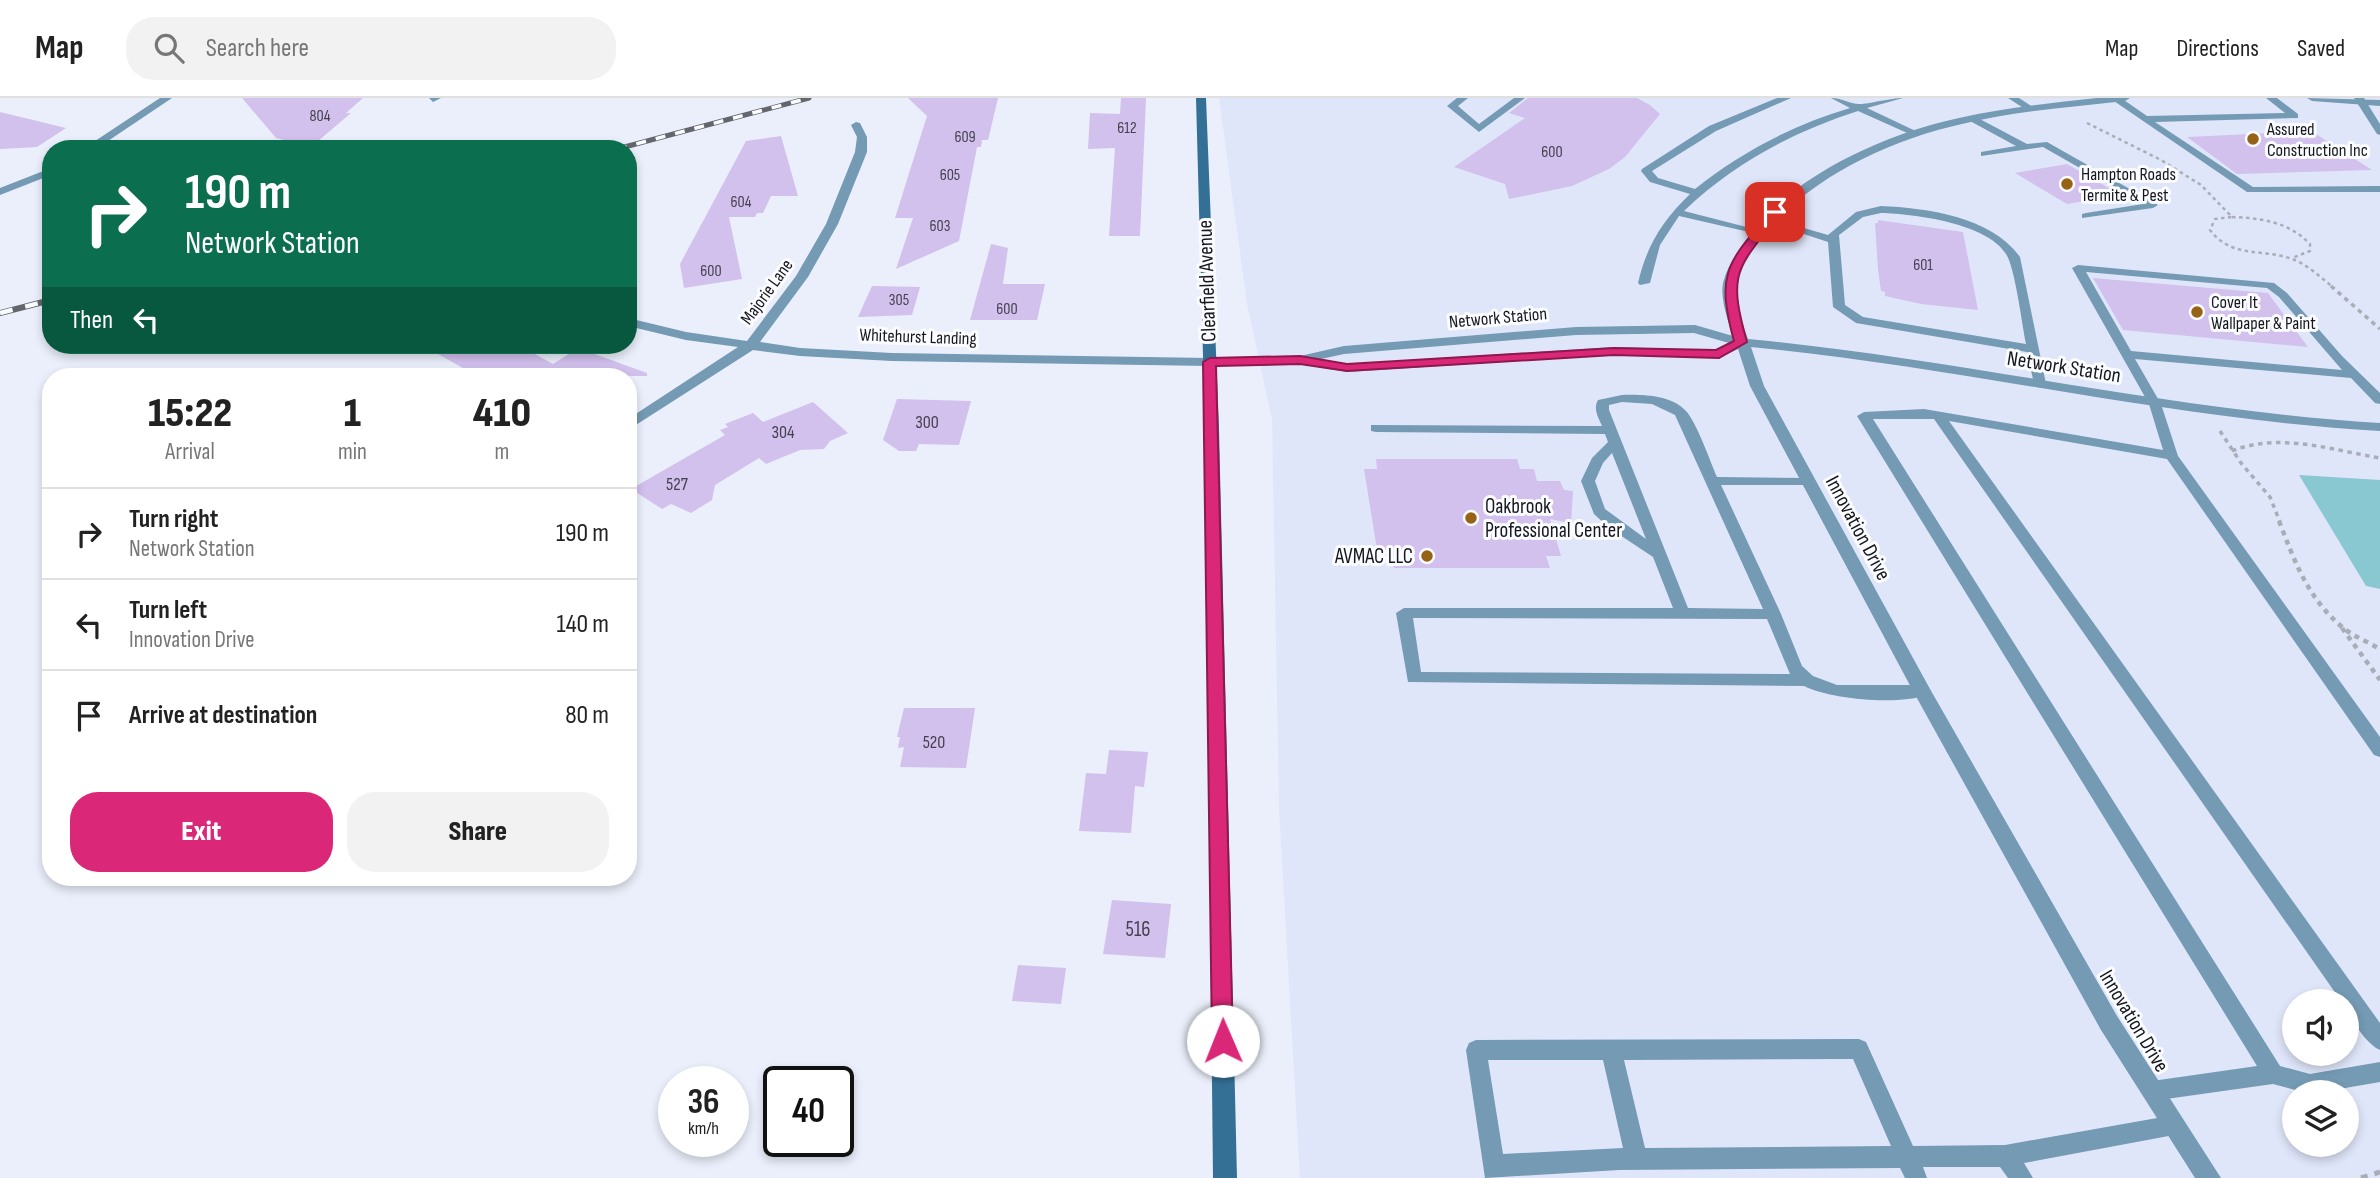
<!DOCTYPE html>
<style>
body{margin:0;font-family:"Sofia Sans Condensed",sans-serif;background:#f2f2f2;color:#222;height:100vh;display:flex;flex-direction:column;font-size:26px;white-space:nowrap}
*{box-sizing:border-box;margin:0}
p{font-size:23px;color:#767676}
.icon{flex:none;width:38px;height:38px;fill:none;stroke:currentColor;stroke-width:2;stroke-linecap:round;stroke-linejoin:round}
.map{position:relative;flex:1;overflow:hidden}
.drawer{position:absolute;left:42px;top:270px;width:595px;height:518px;display:flex;flex-direction:column;background:#fff;border-radius:28px;box-shadow:0 4px 10px #0003}
.drawer>*{flex:none}
.banner{position:absolute;left:42px;top:42px;width:595px;height:214px;border-radius:28px;box-shadow:0 4px 10px #0003;background:#0b6e4f;color:#fff;overflow:hidden}
.fabs{position:absolute;left:2282px;top:891px;display:grid;gap:14px}
.fabs a{display:grid;place-items:center;width:77px;height:77px;border-radius:50%;background:#fff;box-shadow:0 4px 10px #0003;font-size:35px}
.speed{position:absolute;left:658px;top:968px;display:flex;gap:14px;font-size:35px;font-weight:700;text-align:center}
.speed>*{display:grid;place-content:center;width:91px;height:91px;border-radius:50%;background:#fff;box-shadow:0 4px 10px #0003;line-height:1}
.speed small{font-size:18px;font-weight:400}
.speed .limit{border:4px solid #111;border-radius:10px;background:#fff;color:#111}
.pin{position:absolute;display:grid;place-items:center;width:60px;height:60px;color:#fff;margin:-30px;border-radius:14px;box-shadow:0 4px 10px #0006}
.me{position:absolute;width:77px;margin:-38px;rotate:359deg;stroke-linejoin:round;filter:drop-shadow(0 0 5px #0008)}
.turn{display:flex;align-items:center;gap:24px;height:147px;padding:0 28px;font-size:32px}
.turn .icon{width:91px;height:91px;stroke-width:2.5}
.turn b{display:block;font-size:49px;line-height:60px}
.then{display:flex;align-items:center;height:66px;padding:0 28px;background:#0003;gap:14px;font-size:26px}
.eta{display:flex;justify-content:space-evenly;align-items:center;height:119px;text-align:center}
.eta b{font-size:42px;font-weight:800;line-height:49px}
.cta{display:flex;gap:14px;margin-top:auto;padding:14px 28px}
.cta a{flex:1;height:80px;border-radius:28px;background:#db2777;color:#fff;font-size:28px;font-weight:800;line-height:80px;text-align:center}
.cta a+a{background:#f2f2f2;color:#222}
ul{padding:0;list-style:none}
li{display:flex;align-items:center;gap:21px;height:91px;padding:0 28px;border-top:2px solid #e0e0e0}
li div{flex:1}
li b{display:block;font-size:26px}
li em{font-style:normal}
header{display:flex;align-items:center;gap:42px;box-sizing:border-box;height:98px;padding:0 35px;background:#fff;border-bottom:2px solid #e0e0e0}
header strong{font-size:33px}
nav{display:flex;gap:38px;margin-inline-start:auto;font-size:24px}
.search{width:490px;height:63px;background:#f2f2f2;display:flex;align-items:center;gap:18px;box-sizing:border-box;padding:0 24px;border-radius:28px;color:#767676;font-size:26px}
.map>svg:first-child{display:block}
.built{fill:#e0e6fa;fill-rule:evenodd}
.water{fill:#89c8d1}
.building{fill:#d2c0ed}
.lines{fill:none;stroke-linecap:round;stroke-linejoin:round}
.path-far3{stroke:#a9adb7;stroke-width:2.5;stroke-dasharray:3.5 3.5;stroke-linecap:butt}
.path-far2{stroke:#a9adb7;stroke-width:3.5;stroke-dasharray:4.5 4.5;stroke-linecap:butt}
.path-far1{stroke:#a9adb7;stroke-width:4.5;stroke-dasharray:5 5;stroke-linecap:butt}
.path{stroke:#a9adb7;stroke-width:5;stroke-dasharray:7 7;stroke-linecap:butt}
.lane{fill:#749ab4;fill-rule:evenodd}
.street{fill:#749ab4;fill-rule:evenodd}
.secondary{fill:#347095;fill-rule:evenodd}
.rail-far1-casing{stroke:#63666d;stroke-width:5}
.rail-casing{stroke:#63666d;stroke-width:6}
.rail-far1{stroke:#fbfcff;stroke-width:3.5;stroke-dasharray:10;stroke-linecap:butt}
.rail{stroke:#fbfcff;stroke-width:4.5;stroke-dasharray:13;stroke-linecap:butt}
.route{fill:#db2777;stroke:#8e194d;stroke-width:2}
.poi-dot{fill:#966316;stroke:#fbfcff;stroke-width:2.5}
.labels{text-anchor:middle;dominant-baseline:central;stroke-width:6;stroke-linejoin:round;paint-order:stroke}
.far-number-label{font-size:16px;fill:#454150}
.far-poi-label{font-size:18px;fill:#16171b;stroke:#fbfcff;text-anchor:start}
.far-street-label{font-size:18px;fill:#16171b;stroke:#fbfcff}
.number-label{font-size:18px;fill:#454150}
.street-label{font-size:21px;fill:#16171b;stroke:#fbfcff}
.poi-label{font-size:21px;fill:#16171b;stroke:#fbfcff;text-anchor:start}
.near-number-label{font-size:21px;fill:#454150}
</style>
<header>
<strong>Map</strong>
<div class="search"><svg class="icon" aria-label="search" viewBox="0 0 24 24"><circle cx="10" cy="10" r="6"/><path d="M15 15l6 6"/></svg>Search here</div>
<nav><a>Map</a><a>Directions</a><a>Saved</a></nav>
</header>
<div class="map">
<svg width="2380" height="1080" viewBox="0 0 2380 1080">
<rect width="100%" height="100%" fill="#eaeffb"/>
<!-- built -->
<path class="built" d="M1219,0H2380V1080H1300L1279,710L1272,321L1247,206ZM2294,903H2347V956H2294ZM2294,994H2347V1046H2294Z"/>
<!-- water -->
<path class="water" d="M2299,377L2380,382V491L2366,488Z"/>
<!-- building -->
<path class="building" d="M242,0H363L346,15H351L311,49L276,40Z
M908,0H998L988,42H982L981,49H977L959,143L896,171L913,120H895L927,18Z
M1121,0H1146L1140,138H1109L1115,50L1088,51L1090,15L1120,16Z
M1528,0H1637L1650,7L1660,16L1625,59L1609,71L1572,88L1509,101L1505,86L1454,69L1525,20L1509,15Z
M0,14L66,30L37,49L0,51Z
M2292,34L2316,36L2372,72L2237,76L2187,39Z
M781,38L798,98H771L763,115H757L755,119H729L742,181L684,190L680,166L746,43Z
M2067,66L2121,97L2067,106L2015,75Z
M1878,122L1963,134L1978,212L1921,206L1885,198V194L1881,193L1878,172L1875,125H1878Z
M991,146L1008,150L1003,186H1045L1037,222H970Z
M2093,180L2268,195L2308,249L2123,232Z
M872,188L920,189L912,217L858,219Z
M422,247H519L553,266L578,250L647,275V278H477Z
M897,301L971,303L959,347L919,346L916,353H899L883,342Z
M813,304L848,335L830,343L824,351L800,352L766,366L759,360L715,387L712,402L691,415L671,406L662,411L631,391L725,337L720,332L728,329L725,326L753,315L763,324Z
M1376,361H1517L1520,371H1534L1537,383H1560L1564,392L1573,393L1571,425L1550,421L1561,458H1546L1550,470H1394L1392,458H1378L1364,371H1377Z
M904,610H975L966,670L900,669L904,649L898,650L900,639H897Z
M1109,652L1148,654L1144,689L1135,688L1131,735L1079,733L1086,675L1106,676Z
M1112,802L1171,806L1165,860L1103,856Z
M1018,867L1066,870L1061,906L1012,903Z"/>
<g class="lines">
<!-- path-far3 -->
<path class="path-far3" d="M2087,25L2161,62L2201,87L2232,119L2215,121L2210,132C2232,161 2262,150 2292,161C2307,166 2321,180 2333,189
M2232,119C2261,120 2289,124 2310,146V153L2292,160"/>
<!-- path-far2 -->
<path class="path-far2" d="M2331,188L2380,231
M2220,333L2241,365L2270,399L2280,424
M2232,353C2279,334 2332,352 2380,360"/>
<!-- path-far1 -->
<path class="path-far1" d="M2279,423C2295,464 2307,499 2342,529C2353,538 2368,544 2380,551
M2342,530L2380,582"/>
<!-- path -->
<path class="path" d="M2361,1080L2380,1074"/>
<!-- lane -->
<path class="lane" d="M1457,0H1468L1458,8L1479,26L1514,0H1525L1479,34L1447,8Z
M1777,0H1791L1716,33L1652,73L1658,80L1695,91C1741,54 1793,27 1850,10L1831,0C1842,0 1848,5 1858,6C1865,7 1890,0 1903,0L1867,10L1922,36L1914,38L1858,13C1793,34 1734,65 1684,113L1762,133V137L1679,118L1660,147L1650,185L1640,187L1638,185C1647,147 1662,123 1690,96L1650,84L1641,73L1642,71L1709,28Z
M2008,0H2019L2036,11L2028,13Z
M2121,0L2147,18L2285,15L2266,0H2277L2298,16V20L2155,24L2253,89L2380,88V94H2247L2111,1Z
M2354,0H2364L2380,26V37L2377,36Z
M1970,19H1976L2027,46L2047,44L2158,107L2153,110L2082,120V116L2086,115L2143,106L2043,49L1981,58V54L2016,48L1970,23Z
M1881,108C1927,110 1992,119 2020,159L2046,286L2044,289L2040,290L2034,286L2027,254L1856,225L1833,209L1828,144L1764,123L1769,120L1828,137L1856,114ZM1881,115C1914,116 1987,125 2006,156C2015,169 2022,227 2026,246L1863,219L1845,207L1839,137L1863,119Z
M2078,167L2274,185L2287,195L2342,258L2380,295V306L2375,305L2351,280L2135,261L2161,306L2178,358L2380,639V659L2374,657L2167,361L1949,323L2380,925V952C2366,946 2347,918 2347,903H2341L1934,321H1873L2280,968L2310,976L2380,964V984L2322,994H2303L2273,986L2152,1003L2145,1000L2141,993L2145,986L2152,983L2257,968L1857,318L1864,314L1924,311L2163,352L2149,306L2072,170ZM2086,174L2267,190L2279,199L2342,272L2131,253Z
M1622,297C1641,296 1672,297 1686,313C1697,325 1710,363 1717,379L1813,380L1815,383L1808,387H1721L1781,516L1802,568L1813,578L1837,587H1922L1928,589L1930,593L1928,597C1897,607 1833,602 1804,588L1408,584L1396,515L1404,510H1673L1653,459L1608,429L1594,416L1581,383L1592,360L1608,344L1605,336L1376,334L1371,333V327L1602,328C1598,319 1593,311 1598,302ZM1622,304L1652,306L1675,317L1763,511L1688,510L1609,312V307ZM1612,355L1646,441L1605,411L1595,383L1603,365ZM1413,520L1767,521L1790,576L1421,574Z
M1859,941L1866,944L1913,1048L2005,1047L2174,1017L2182,1020L2185,1027L2182,1034L2174,1037L2024,1065L2033,1080H2008L2000,1069H1923L1927,1080H1905L1900,1070L1619,1072L1485,1080L1466,952L1469,945L1476,942ZM1853,961L1891,1048L1645,1050L1624,962ZM1488,962H1603L1623,1050L1503,1056Z"/>
<!-- street -->
<path class="street" d="M160,0H172L96,51H83Z
M429,0H441L433,4Z
M2097,0H2130L2125,3C2071,9 2015,13 1962,26C1886,43 1807,81 1759,142C1749,155 1736,173 1736,189C1735,207 1742,224 1748,241C1960,261 2167,312 2380,325V333C2168,321 1962,269 1751,249L1764,288L1930,591L2117,918L2221,1080H2195L2101,932L1913,593L1750,288L1738,251L1719,260L1614,257L1347,274L1300,266L1210,268L892,263L800,258L753,252L628,332V321L738,249L686,242L628,228V220L686,234L747,243L796,178L826,126L855,54L857,39L851,27L856,24L860,25L867,39V54L838,126L808,179L760,244L800,250L892,255L1210,260L1300,258L1344,248L1576,229L1695,227L1733,238C1728,223 1720,201 1723,185C1727,168 1738,153 1749,139C1757,129 1764,118 1773,110C1823,65 1894,34 1959,20C2005,10 2051,5 2097,0ZM1694,235L1729,245L1717,252L1614,249L1347,266L1321,261L1344,256L1576,237Z
M2307,0L2380,2V8L2312,3Z
M51,70V77L0,97V90Z"/>
<!-- secondary -->
<path class="secondary" d="M1196,0H1206L1219,331L1237,1080H1213L1205,331Z"/>
<!-- rail-far1 casing -->
<g class="rail-far1-casing">
<path id="rail-far1" d="M617,51L809,0"/>
</g>
<!-- rail casing -->
<g class="rail-casing">
<path id="rail" d="M0,215L51,202"/>
</g>
<!-- rail-far1 -->
<use href="#rail-far1" class="rail-far1"/>
<!-- rail -->
<use href="#rail" class="rail"/>
</g>
<!-- route -->
<path class="route" d="M1772,112L1781,114C1739,170 1726,171 1747,244L1719,260L1614,257L1347,273L1300,266L1216,268L1233,943L1230,950L1223,952L1215,950L1212,943L1203,264L1210,260L1300,258L1347,266L1614,250L1716,252L1734,243C1715,173 1728,165 1772,112Z"/>
<!-- markers -->
<g class="poi-dot">
<circle cx="2253" cy="41" r="7"/>
<circle cx="2067" cy="86" r="7"/>
<circle cx="2197" cy="214" r="7"/>
<circle cx="1471" cy="420" r="7"/>
<circle cx="1427" cy="458" r="7"/>
</g>
<g class="labels">
<!-- far-number labels -->
<g class="far-number-label">
<text x="320" y="18">804</text>
<text x="1127" y="30">612</text>
<text x="965" y="39">609</text>
<text x="1552" y="54">600</text>
<text x="950" y="77">605</text>
<text x="741" y="104">604</text>
<text x="940" y="128">603</text>
<text x="1923" y="167">601</text>
<text x="711" y="173">600</text>
<text x="899" y="202">305</text>
<text x="1007" y="211">600</text>
</g>
<!-- far-poi labels -->
<g class="far-poi-label">
<text x="2267" y="31">Assured<tspan x="2267" dy="21">Construction Inc</tspan></text>
<text x="2081" y="76">Hampton Roads<tspan x="2081" dy="21">Termite &amp; Pest</tspan></text>
<text x="2211" y="204">Cover It<tspan x="2211" dy="21">Wallpaper &amp; Paint</tspan></text>
</g>
<!-- far-street labels -->
<g class="far-street-label">
<text transform="translate(767 194) rotate(-54)">Majorie Lane</text>
<text transform="translate(1498 220) rotate(-5)">Network Station</text>
<text transform="translate(918 239) rotate(2)">Whitehurst Landing</text>
</g>
<!-- number labels -->
<g class="number-label">
<text x="927" y="324">300</text>
<text x="783" y="334">304</text>
<text x="677" y="386">527</text>
<text x="934" y="644">520</text>
</g>
<!-- street labels -->
<g class="street-label">
<text transform="translate(1207 183) rotate(-92)">Clearfield Avenue</text>
<text transform="translate(2064 269) rotate(9)">Network Station</text>
<text transform="translate(1858 430) rotate(62)">Innovation Drive</text>
<text transform="translate(2134 923) rotate(59)">Innovation Drive</text>
</g>
<!-- poi labels -->
<g class="poi-label">
<text x="1485" y="408">Oakbrook<tspan x="1485" dy="24">Professional Center</tspan></text>
<text x="1413" y="458" text-anchor="end">AVMAC LLC</text>
</g>
<!-- near-number labels -->
<g class="near-number-label">
<text x="1138" y="831">516</text>
</g>
</g>
</svg>
<div class="fabs">
<a><svg class="icon" aria-label="sound" viewBox="0 0 24 24"><path d="M4 9h4l5-4v14l-5-4H4zM17 9q2 3 0 6"/></svg></a>
<a><svg class="icon" aria-label="layers" viewBox="0 0 24 24"><path d="M12 4l9 5-9 5-9-5zM3 14l9 5 9-5"/></svg></a>
</div>
<div class="speed"><div>36<small>km/h</small></div><div class="limit">40</div></div>
<div class="pin" style="left:1775px;top:114px;background:#d93025"><svg class="icon" aria-label="arrive" viewBox="0 0 24 24"><path d="M6 21V4h12l-3 4 3 4H6"/></svg></div>
<svg class="me" style="left:1223px;top:943px" viewBox="-20 -20 40 40"><circle r="19" fill="#fff"/><path d="M0-13L10 11 0 6-10 11z" fill="#db2777"/></svg>
<div class="banner">
<div class="turn"><svg class="icon" aria-label="right" viewBox="0 0 24 24"><path d="M7 20v-9h11M14 6l5 5-5 5"/></svg><div><b>190 m</b>Network Station</div></div>
<div class="then">Then<svg class="icon" aria-label="left" viewBox="0 0 24 24"><path d="M17 20v-9H6M10 6l-5 5 5 5"/></svg></div>
</div>
<section class="drawer">
<div class="eta">
<div><b>15:22</b><p>Arrival</p></div>
<div><b>1</b><p>min</p></div>
<div><b>410</b><p>m</p></div>
</div>
<ul>
<li><svg class="icon" aria-label="right" viewBox="0 0 24 24"><path d="M7 20v-9h11M14 6l5 5-5 5"/></svg><div><b>Turn right</b><p>Network Station</p></div><em>190 m</em></li>
<li><svg class="icon" aria-label="left" viewBox="0 0 24 24"><path d="M17 20v-9H6M10 6l-5 5 5 5"/></svg><div><b>Turn left</b><p>Innovation Drive</p></div><em>140 m</em></li>
<li><svg class="icon" aria-label="arrive" viewBox="0 0 24 24"><path d="M6 21V4h12l-3 4 3 4H6"/></svg><div><b>Arrive at destination</b></div><em>80 m</em></li>
</ul>
<div class="cta"><a>Exit</a><a>Share</a></div>
</section>
</div>
